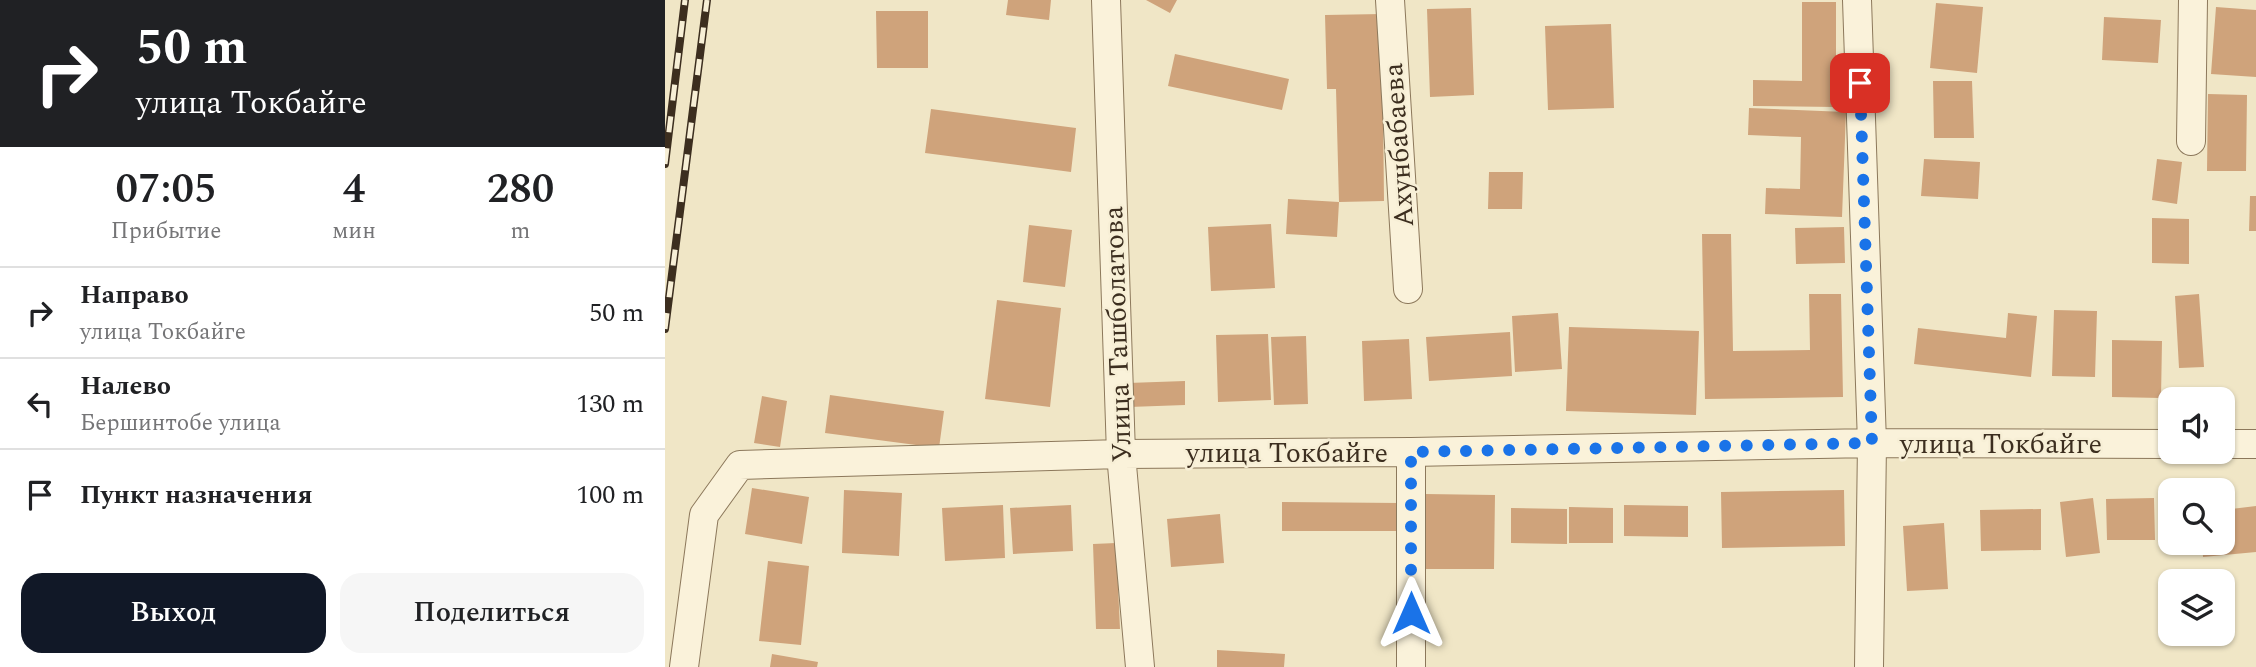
<!DOCTYPE html>
<html lang="ru">
<meta charset="utf-8">
<style>
body{margin:0;font-family:Spectral,serif;background:#f6f6f6;color:#202124;height:100vh;display:flex;flex-direction:column;font-size:26px;white-space:nowrap}
*{box-sizing:border-box;margin:0}
p{font-size:23px;color:#757577}
.icon{flex:none;width:38px;height:38px;fill:none;stroke:currentColor;stroke-width:2;stroke-linecap:round;stroke-linejoin:round}
.map{position:relative;flex:1;overflow:hidden}
.sheet{display:flex;flex-direction:column;background:#fff;width:665px}
.sheet>*{flex:none}
.hud{background:#202124;color:#fff;overflow:hidden}
.controls{position:absolute;left:1493px;top:387px;display:grid;gap:14px}
.controls a{display:grid;place-items:center;width:77px;height:77px;border-radius:14px;background:#fff;box-shadow:0 2px 5px #0004;font-size:35px}
.pin{position:absolute;display:grid;place-items:center;width:60px;height:60px;color:#fff;margin:-30px;border-radius:14px;box-shadow:0 4px 10px #0006}
.me{position:absolute;width:77px;margin:-38px;rotate:0deg;stroke-linejoin:round;filter:drop-shadow(0 0 5px #0008)}
.turn{display:flex;align-items:center;gap:24px;height:147px;padding:0 21px;font-size:32px}
.turn .icon{width:91px;height:91px;stroke-width:2.5}
.turn b{display:block;font-size:49px;line-height:60px}
.eta{display:flex;justify-content:space-evenly;align-items:center;height:119px;text-align:center}
.eta b{font-size:42px;font-weight:600;line-height:49px}
.action{display:flex;gap:14px;margin-top:auto;padding:14px 21px}
.action a{flex:1;height:80px;border-radius:21px;background:#111827;color:#fff;font-size:28px;font-weight:600;line-height:80px;text-align:center}
.action a+a{background:#f6f6f6;color:#202124}
ul{padding:0;list-style:none}
li{display:flex;align-items:center;gap:21px;height:91px;padding:0 21px;border-top:2px solid #e0e0e0}
li div{flex:1}
li b{display:block;font-size:26px}
li em{font-style:normal}
main{display:flex;flex:1;min-height:0}
.map>svg:first-child{display:block}
.building{fill:#cfa37b}
.lines{fill:none;stroke-linecap:round;stroke-linejoin:round}
.minor-casing{stroke:#8c785b;stroke-width:30}
.minor{stroke:#faf2da;stroke-width:28}
.rail-casing{stroke:#3c2e1f;stroke-width:8}
.rail{stroke:#f7efd6;stroke-width:5;stroke-dasharray:16;stroke-linecap:butt}
.route{stroke:#1a73e8;stroke-width:12;stroke-dasharray:0 21.6}
.labels{text-anchor:middle;dominant-baseline:central;stroke-width:5;stroke-linejoin:round;paint-order:stroke}
.street-label{font-size:28px;fill:#3c2e1f;stroke:#f7efd6}
</style>
<main>
<section class="sheet">
<div class="hud">
<div class="turn"><svg class="icon" aria-label="right" viewBox="0 0 24 24"><path d="M7 20v-9h11M14 6l5 5-5 5"/></svg><div><b>50 m</b>улица Токбайге</div></div>
</div>
<div class="eta">
<div><b>07:05</b><p>Прибытие</p></div>
<div><b>4</b><p>мин</p></div>
<div><b>280</b><p>m</p></div>
</div>
<ul>
<li><svg class="icon" aria-label="right" viewBox="0 0 24 24"><path d="M7 20v-9h11M14 6l5 5-5 5"/></svg><div><b>Направо</b><p>улица Токбайге</p></div><em>50 m</em></li>
<li><svg class="icon" aria-label="left" viewBox="0 0 24 24"><path d="M17 20v-9H6M10 6l-5 5 5 5"/></svg><div><b>Налево</b><p>Бершинтобе улица</p></div><em>130 m</em></li>
<li><svg class="icon" aria-label="arrive" viewBox="0 0 24 24"><path d="M6 21V4h12l-3 4 3 4H6"/></svg><div><b>Пункт назначения</b></div><em>100 m</em></li>
</ul>
<div class="action"><a>Выход</a><a>Поделиться</a></div>
</section>
<div class="map">
<svg width="1591" height="667" viewBox="0 0 1591 667">
<rect width="100%" height="100%" fill="#f0e6c6"/>
<!-- building -->
<path class="building" d="M343,0H386L384,20L341,15Z
M481,0H512L505,13Z
M1137,2H1171V107L1088,106V80L1137,81Z
M1271,3L1318,7L1312,73L1265,68Z
M1551,7L1591,10V77L1546,74Z
M806,8L809,95L765,97L762,9Z
M211,11H263V68H212Z
M717,14L719,201L674,202L671,89H662L660,15Z
M1439,17L1496,20L1493,63L1437,60Z
M946,24L949,108L883,110L880,26Z
M510,54L624,79L617,110L503,86Z
M1268,81H1307L1309,138H1269Z
M1543,94L1582,95L1581,171H1542Z
M1084,108L1181,112L1177,217L1100,214L1101,188L1135,189L1136,137L1083,135Z
M266,109L411,128L406,172L260,153Z
M1259,159L1315,162L1313,199L1256,196Z
M1492,159L1517,162L1512,204L1487,200Z
M824,172H858L857,209H823Z
M1585,196H1591V231H1584Z
M623,199L674,202L672,237L621,234Z
M1487,218L1524,219V264L1487,263Z
M606,224L610,288L546,291L543,227Z
M364,225L407,230L400,287L358,282Z
M1179,227L1180,263L1131,264L1130,228Z
M1037,234H1066L1068,351L1145,350L1144,294H1176L1178,397L1040,399Z
M1534,294L1539,367L1514,368L1510,296Z
M332,300L396,308L385,407L320,399Z
M1389,310L1432,311L1430,377L1387,376Z
M893,313L897,369L850,372L847,316Z
M1343,313L1372,316L1366,377L1249,364L1253,328L1341,338Z
M904,327L1034,331L1031,415L901,411Z
M845,332L847,376L764,381L761,337Z
M603,334L606,400L553,402L551,335Z
M641,336L643,404L609,405L606,337Z
M744,339L747,399L699,401L697,341Z
M1447,340L1497,341L1496,398L1447,397Z
M520,381V405L464,407L463,383Z
M165,395L279,411L274,448L160,433Z
M97,396L122,401L115,447L89,443Z
M87,488L144,497L137,544L80,534Z
M179,490L237,493L234,556L177,553Z
M1179,490L1180,546L1057,548L1056,492Z
M760,494L830,495L829,569H760Z
M1428,498L1435,553L1401,557L1395,502Z
M1489,498L1490,540H1442L1441,499Z
M617,502L735,503V531H617Z
M338,505L340,558L280,561L277,508Z
M406,505L408,551L348,554L345,508Z
M959,505L1023,506V537L959,536Z
M1591,506V552L1538,557L1537,542H1558V510Z
M904,507L948,508V543H904Z
M846,508L902,509V544L846,543Z
M1376,509V550L1316,551L1315,510Z
M555,514L559,563L506,567L502,519Z
M1279,523L1283,589L1242,591L1238,526Z
M451,543L455,629H431L428,544Z
M103,561L144,566L136,645L94,641Z
M552,650L620,654L619,667H552Z
M107,654L153,662L152,667H105Z"/>
<g class="lines">
<!-- minor casing -->
<g class="minor-casing">
<path id="minor" d="M441,0L456,454L475,667
M725,0L743,289
M1192,0L1207,443L1204,667
M1526,141L1528,0
M1558,444H1591
M746,452V667
M19,667L39,515L75,465L456,454L746,452L1207,443L1505,444"/>
</g>
<!-- minor -->
<use href="#minor" class="minor"/>
<!-- rail casing -->
<g class="rail-casing">
<path id="rail" d="M0,164L20,0
M0,329L42,0"/>
</g>
<!-- rail -->
<use href="#rail" class="rail"/>
</g>
<g class="lines">
<!-- route -->
<path class="route" d="M746,613V452L1207,443L1195,83"/>
</g>
<g class="labels">
<!-- street labels -->
<g class="street-label">
<text transform="translate(734 145) rotate(-94)">Ахунбабаева</text>
<text transform="translate(453 334) rotate(-92)">Улица Ташболатова</text>
<text x="1336" y="444">улица Токбайге</text>
<text x="622" y="453">улица Токбайге</text>
</g>
</g>
</svg>
<div class="controls">
<a><svg class="icon" aria-label="sound" viewBox="0 0 24 24"><path d="M4 9h4l5-4v14l-5-4H4zM17 9q2 3 0 6"/></svg></a>
<a><svg class="icon" aria-label="search" viewBox="0 0 24 24"><circle cx="10" cy="10" r="6"/><path d="M15 15l6 6"/></svg></a>
<a><svg class="icon" aria-label="layers" viewBox="0 0 24 24"><path d="M12 4l9 5-9 5-9-5zM3 14l9 5 9-5"/></svg></a>
</div>
<div class="pin" style="left:1195px;top:83px;background:#d93025"><svg class="icon" aria-label="arrive" viewBox="0 0 24 24"><path d="M6 21V4h12l-3 4 3 4H6"/></svg></div>
<svg class="me" style="left:746px;top:613px" viewBox="-20 -20 40 40"><path d="M0-17L14 15 0 8-14 15z" fill="#1a73e8" stroke="#fff" stroke-width="4"/></svg>
</div>
</main>
